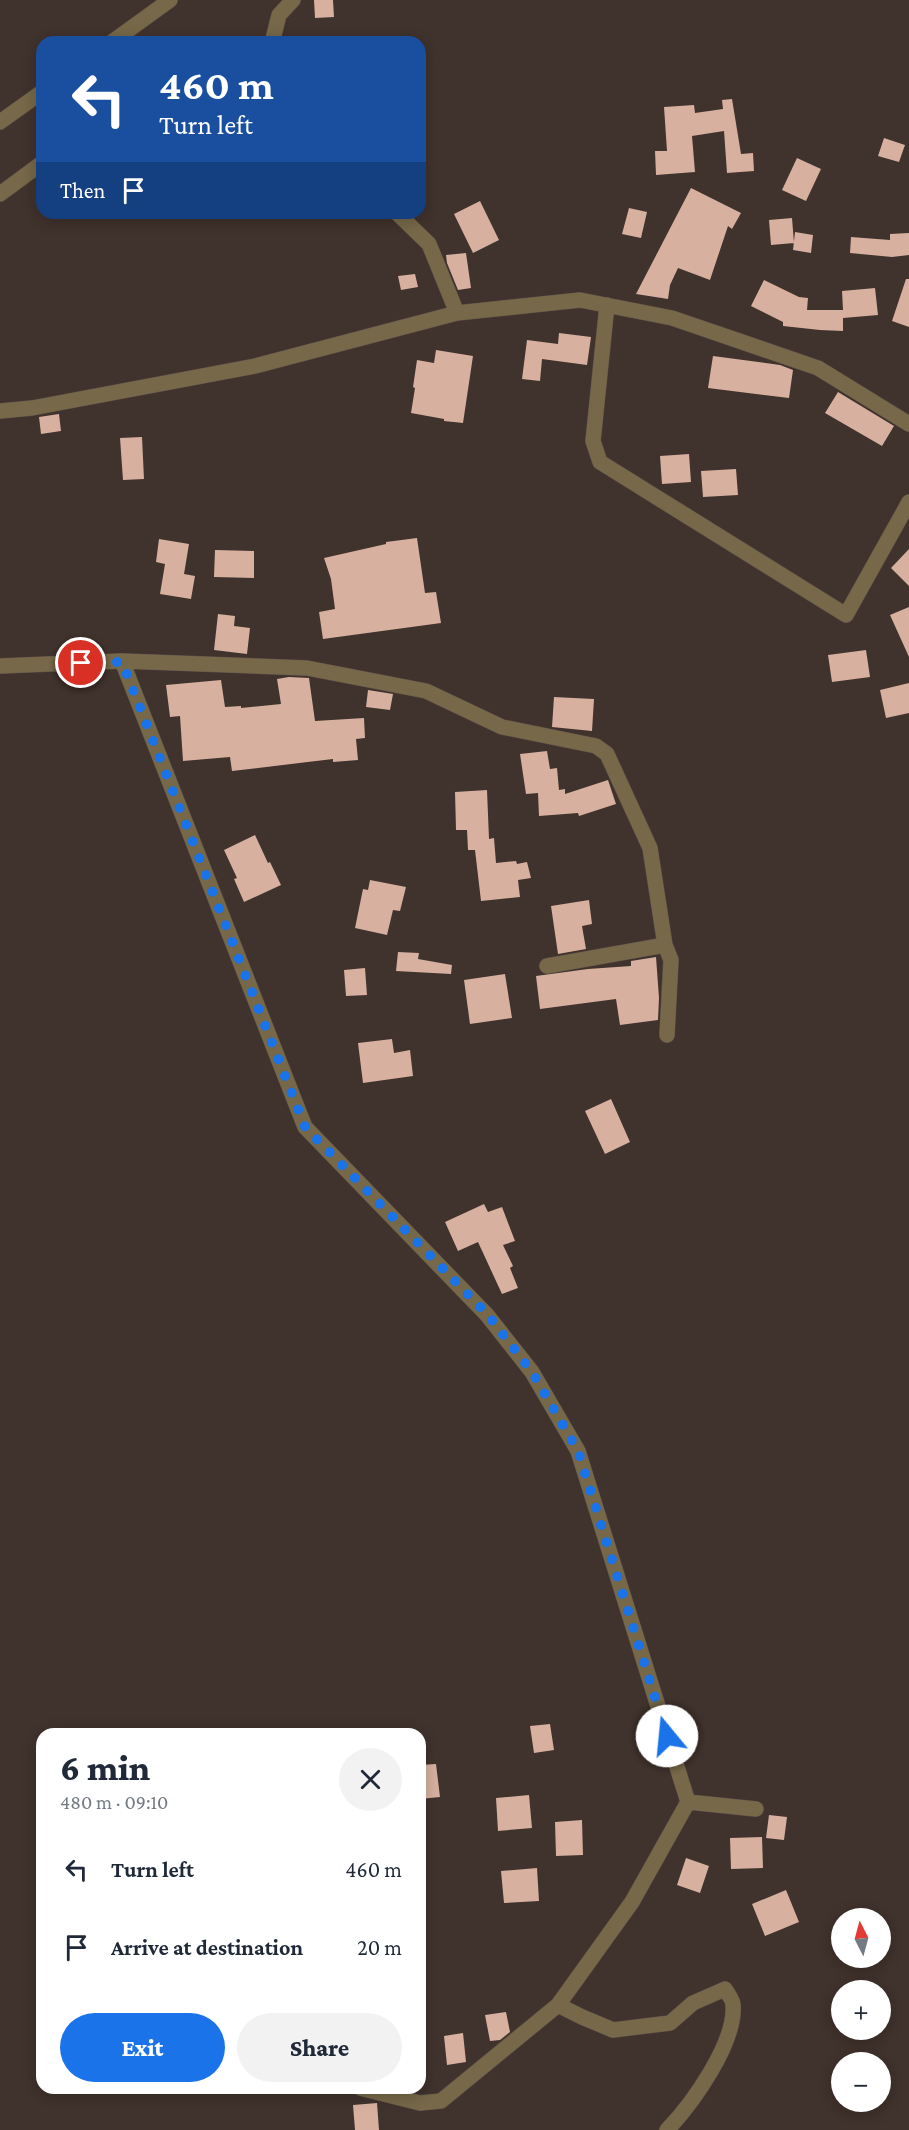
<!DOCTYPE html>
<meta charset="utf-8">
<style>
body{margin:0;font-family:"Crimson Pro",serif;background:#f2f2f3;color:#1f2937;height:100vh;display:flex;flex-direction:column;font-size:22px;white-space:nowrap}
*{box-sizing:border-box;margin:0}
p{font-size:20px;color:#747a83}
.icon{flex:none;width:33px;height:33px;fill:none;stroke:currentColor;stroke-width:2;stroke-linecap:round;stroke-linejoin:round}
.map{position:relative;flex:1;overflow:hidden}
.panel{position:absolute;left:36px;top:1728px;width:390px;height:366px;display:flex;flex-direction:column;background:#fff;border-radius:18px;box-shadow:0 3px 15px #0003}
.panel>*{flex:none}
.top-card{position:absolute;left:36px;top:36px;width:390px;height:183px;border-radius:18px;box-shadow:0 3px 15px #0003;background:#1a4fa0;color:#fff;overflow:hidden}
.needle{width:39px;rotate:354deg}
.tools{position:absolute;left:831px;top:1908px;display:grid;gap:12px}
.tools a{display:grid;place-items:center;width:60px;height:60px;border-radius:50%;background:#fff;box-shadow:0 3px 15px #0003;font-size:30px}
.pin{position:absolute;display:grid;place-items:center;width:51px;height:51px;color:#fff;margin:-26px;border:3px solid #fff;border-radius:50%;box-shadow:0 2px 6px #0007}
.me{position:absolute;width:66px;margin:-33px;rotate:343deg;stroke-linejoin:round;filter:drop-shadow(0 0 4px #0008)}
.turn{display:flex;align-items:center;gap:21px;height:126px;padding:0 24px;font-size:27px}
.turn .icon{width:78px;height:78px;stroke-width:2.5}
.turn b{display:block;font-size:42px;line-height:51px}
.then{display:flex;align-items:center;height:57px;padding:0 24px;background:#0003;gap:12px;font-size:22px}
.round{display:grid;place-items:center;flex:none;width:63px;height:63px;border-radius:32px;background:#f2f2f3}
.summary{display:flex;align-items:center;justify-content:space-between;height:102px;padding:0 24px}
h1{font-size:36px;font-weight:800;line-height:45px}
.button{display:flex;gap:12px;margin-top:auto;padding:12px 24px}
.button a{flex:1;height:69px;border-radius:36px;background:#1a73e8;color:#fff;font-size:24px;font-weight:800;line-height:69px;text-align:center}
.button a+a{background:#f2f2f3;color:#1f2937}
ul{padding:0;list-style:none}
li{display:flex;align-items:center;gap:18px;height:78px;padding:0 24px}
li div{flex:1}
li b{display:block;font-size:22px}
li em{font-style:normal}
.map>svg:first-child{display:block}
.building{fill:#d7b0a0}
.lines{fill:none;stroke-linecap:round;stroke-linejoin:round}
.street-casing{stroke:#5d504a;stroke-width:16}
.street{stroke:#766848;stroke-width:15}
.route{stroke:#1a73e8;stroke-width:10;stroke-dasharray:0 18}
</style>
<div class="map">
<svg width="909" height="2130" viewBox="0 0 909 2130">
<rect width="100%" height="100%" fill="#40322c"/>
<!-- building -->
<path class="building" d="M314,0H333L334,17L315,18Z
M732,99L741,154L753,153L754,171L727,173L724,131L692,136L695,172L656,175L655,151H667L664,107L694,105L695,113L723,109L722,100Z
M884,138L905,145L899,162L878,156Z
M797,158L821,169L806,201L782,190Z
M691,188L741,213L732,229L728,226L710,280L678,268L670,285L668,299L636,294Z
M480,201L499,240L473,253L454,214Z
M629,208L647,212L641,238L622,234Z
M792,218L794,243L771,245L769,220Z
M795,232L813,235L811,253L793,250Z
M909,233V255L892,257L850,253L851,237L890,240V234Z
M466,253L471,288L458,290L447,263L446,255Z
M415,274L418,287L401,290L398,276Z
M906,279H909V327L892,321Z
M764,280L799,297L808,298L807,310H843L842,291L875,288L878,315L843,318V313V331L820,330L783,326V322L751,306Z
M559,333L591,337L587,365L542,359L540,381L522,379L527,340L558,344Z
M436,350L473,356L463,423L444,421V419L411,413L415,388L413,387L417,360L434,363Z
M713,356L780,365L793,370L789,398L708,388Z
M838,392L894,426L882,446L825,413Z
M59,414L61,431L41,434L39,417Z
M142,437L144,479L123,480L120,438Z
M689,454L691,482L662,484L660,456Z
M736,469L738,495L703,497L701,471Z
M417,538L425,593L436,592L441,623L323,639L319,612L335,609L331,579L324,558L386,544V542Z
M159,539L189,544L184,574L195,576L191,599L160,594L165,564L156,562Z
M909,549V586L891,568Z
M215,550L254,551V578L214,577Z
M909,607V657L890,615Z
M218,614L235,616L234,626L250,628L247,654L214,650Z
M866,650L870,677L832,682L828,655Z
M289,677L309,678L315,721L364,718L365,738L356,739L358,760L333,762V759L232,771L230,757L183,761L180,716L170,717L166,685L221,680L225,707L241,706V708L281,704L277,679Z
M909,683V713L886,718L880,690Z
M368,690L393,694L390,710L366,707Z
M554,697L594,699L592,731L552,727Z
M547,751L550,769L557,768L559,790L565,789V794L608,780L616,804L579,816L578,813L539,816L538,793L526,794L520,754Z
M487,790L489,839L494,838L496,863L516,861L517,864L527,862L531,878L518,880L520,897L481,901L475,850H468L467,830H456L455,792Z
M255,835L268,863L270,862L281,885L244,902L234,879L237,878L224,850Z
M370,880L406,887L400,911L393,910L387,935L355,928L363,889L368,890Z
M589,900L592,924L582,926L586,949L558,954L551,906Z
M398,952L419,953L418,959L452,965L451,974L396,971Z
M656,957L659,998L658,1020L620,1025L616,999L540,1009L536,976L588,969L631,966V961Z
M365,968L367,995L346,996L344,970Z
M505,974L512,1018L470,1024L464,980Z
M392,1039L394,1053L410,1050L413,1076L363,1083L358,1043Z
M611,1099L630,1142L605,1154L585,1111Z
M484,1204L488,1212L502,1207L515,1241L503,1245L513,1266L510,1268L518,1288L502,1294L478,1242L458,1251L445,1222Z
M550,1724L554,1750L534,1753L530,1726Z
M436,1764L440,1797L420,1799V1765Z
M529,1795L532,1828L498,1831L496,1798Z
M769,1815L787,1817L784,1840L766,1838Z
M582,1820L583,1855L556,1856L555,1822Z
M762,1837L763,1868L731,1869L730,1838Z
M686,1858L709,1866L700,1893L677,1885Z
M537,1868L539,1901L504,1903L501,1871Z
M786,1890L799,1922L765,1936L752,1904Z
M506,2012L510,2032L500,2040L490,2041L485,2015Z
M463,2033L466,2062L447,2065L444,2036Z
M377,2103L379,2130H355L353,2105Z"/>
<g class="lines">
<!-- street casing -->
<g class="street-casing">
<path id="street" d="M112,42L170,0
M275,42L273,39L279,15L293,0
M0,122L42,92
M0,194L42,163
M397,213L429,244L457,313
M607,305L593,441L600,462L846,615L909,502
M0,411L32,408L255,366L457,313L580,300L672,318L818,368L909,424
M122,661L305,1127L487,1315L532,1372L578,1451L688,1802L632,1902L558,2005L441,2101L420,2103L360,2088
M0,666L122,661L307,668L426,691L502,727L596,746L607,754L650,848L665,945L671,960L667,1035
M547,966L665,945
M688,1802L756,1809
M558,2005L582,2017L613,2030L670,2023L693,2003L725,1989C728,1994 733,2000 733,2005C736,2043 692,2104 667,2130"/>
</g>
<!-- street -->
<use href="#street" class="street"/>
</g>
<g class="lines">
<!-- route -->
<path class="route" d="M81,663L122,662L305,1127L487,1314L532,1372L578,1451L667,1736"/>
</g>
</svg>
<div class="tools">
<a><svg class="needle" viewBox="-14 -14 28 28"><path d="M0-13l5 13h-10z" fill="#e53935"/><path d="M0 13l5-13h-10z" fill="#747a83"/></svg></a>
<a>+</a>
<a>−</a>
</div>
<div class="pin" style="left:81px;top:663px;background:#d93025"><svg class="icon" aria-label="arrive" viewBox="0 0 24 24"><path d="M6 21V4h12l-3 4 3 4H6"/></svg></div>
<svg class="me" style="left:667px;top:1736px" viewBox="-20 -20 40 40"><circle r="19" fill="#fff"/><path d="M0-13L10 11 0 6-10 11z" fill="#1a73e8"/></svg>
<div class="top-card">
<div class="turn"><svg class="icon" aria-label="left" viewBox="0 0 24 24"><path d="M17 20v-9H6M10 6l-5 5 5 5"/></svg><div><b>460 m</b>Turn left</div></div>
<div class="then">Then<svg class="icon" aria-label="arrive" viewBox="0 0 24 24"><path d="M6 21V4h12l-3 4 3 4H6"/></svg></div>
</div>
<section class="panel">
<div class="summary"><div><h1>6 min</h1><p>480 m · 09:10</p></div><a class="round"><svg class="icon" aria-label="close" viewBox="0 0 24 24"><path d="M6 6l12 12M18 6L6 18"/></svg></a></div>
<ul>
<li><svg class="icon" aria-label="left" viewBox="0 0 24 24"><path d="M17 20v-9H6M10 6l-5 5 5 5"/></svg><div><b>Turn left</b></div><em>460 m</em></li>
<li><svg class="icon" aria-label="arrive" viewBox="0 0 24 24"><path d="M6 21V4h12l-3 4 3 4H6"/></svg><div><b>Arrive at destination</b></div><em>20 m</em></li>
</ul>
<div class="button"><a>Exit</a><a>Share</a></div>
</section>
</div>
